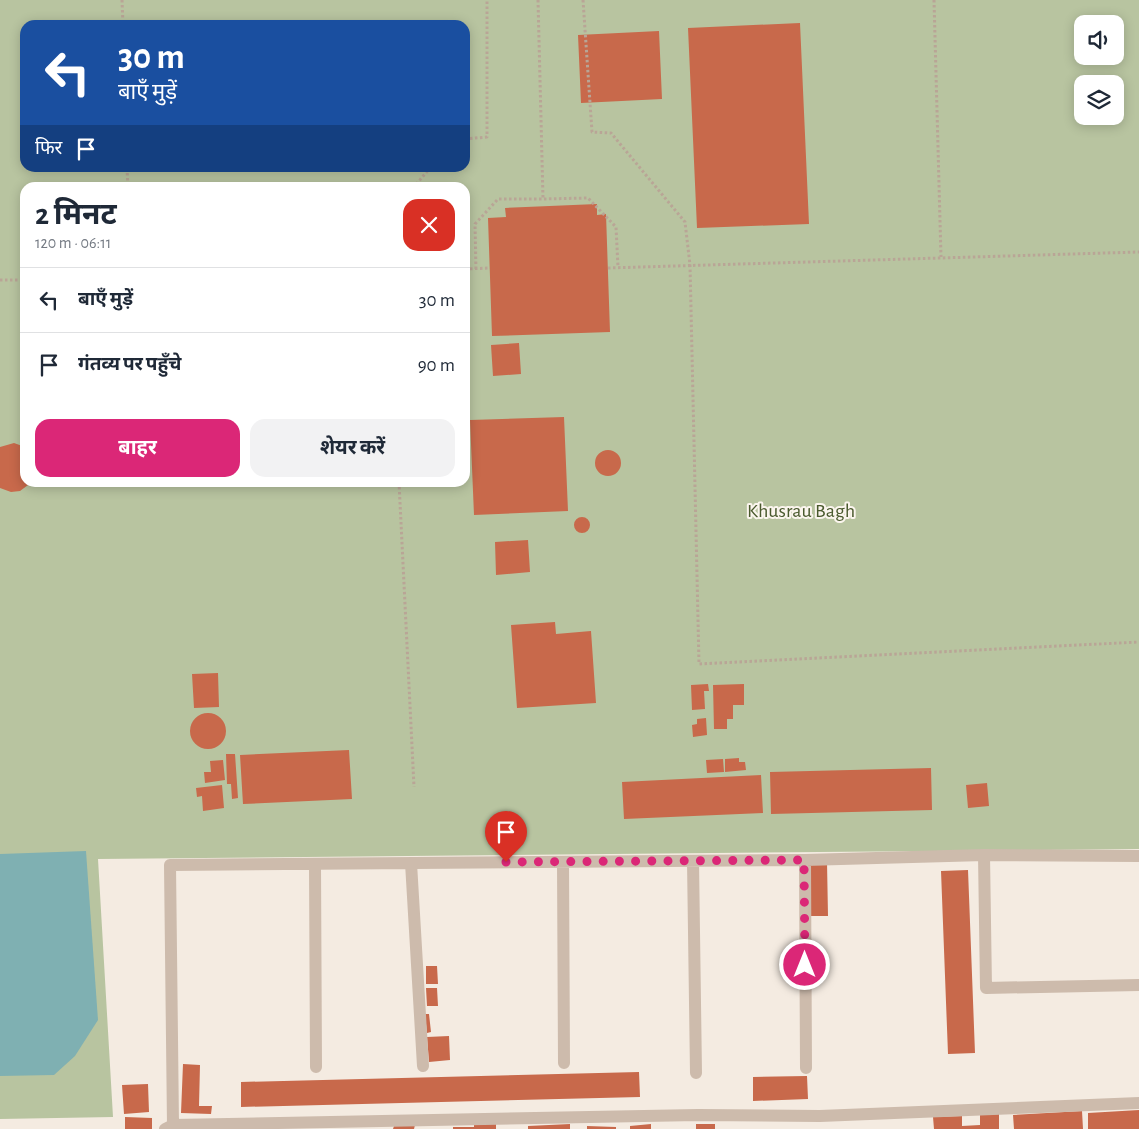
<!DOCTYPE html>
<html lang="hi">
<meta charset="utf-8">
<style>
body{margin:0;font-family:"Alegreya Sans","Noto Sans Devanagari",sans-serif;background:#f2f2f3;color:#1f2937;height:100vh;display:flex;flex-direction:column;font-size:19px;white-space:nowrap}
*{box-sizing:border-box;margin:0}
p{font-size:16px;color:#747a83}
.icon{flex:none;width:28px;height:28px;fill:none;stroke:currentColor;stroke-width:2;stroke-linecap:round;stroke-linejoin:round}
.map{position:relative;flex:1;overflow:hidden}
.side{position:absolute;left:20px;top:182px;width:450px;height:305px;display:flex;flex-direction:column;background:#fff;border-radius:15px;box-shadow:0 2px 12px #0003}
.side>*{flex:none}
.top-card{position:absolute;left:20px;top:20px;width:450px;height:152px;border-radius:15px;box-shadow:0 2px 12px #0003;background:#1a4fa0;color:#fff;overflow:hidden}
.tools{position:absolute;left:1074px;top:15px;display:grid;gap:10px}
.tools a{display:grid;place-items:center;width:50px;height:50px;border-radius:10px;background:#fff;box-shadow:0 2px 12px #0003;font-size:25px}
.pin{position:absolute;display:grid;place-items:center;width:42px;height:42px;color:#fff;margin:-51px -21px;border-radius:50% 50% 50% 0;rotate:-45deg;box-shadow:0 0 5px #0007}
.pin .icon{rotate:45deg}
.me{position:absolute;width:55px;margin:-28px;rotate:0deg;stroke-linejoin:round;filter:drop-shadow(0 0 4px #0008)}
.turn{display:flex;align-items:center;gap:18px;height:105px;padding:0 15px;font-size:22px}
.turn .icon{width:65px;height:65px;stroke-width:2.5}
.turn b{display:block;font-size:35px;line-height:42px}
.then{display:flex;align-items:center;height:48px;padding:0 15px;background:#0003;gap:10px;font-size:19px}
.round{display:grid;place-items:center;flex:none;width:52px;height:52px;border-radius:15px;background:#f2f2f3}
.head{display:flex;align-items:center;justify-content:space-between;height:85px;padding:0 15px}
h1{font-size:30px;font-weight:700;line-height:38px}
.cta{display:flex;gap:10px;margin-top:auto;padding:10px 15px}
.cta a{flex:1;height:58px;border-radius:15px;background:#db2777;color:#fff;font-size:20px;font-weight:700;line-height:58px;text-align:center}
.cta a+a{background:#f2f2f3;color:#1f2937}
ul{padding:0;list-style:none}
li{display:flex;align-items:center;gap:15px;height:65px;padding:0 15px;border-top:1px solid #e0e1e3}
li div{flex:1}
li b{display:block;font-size:19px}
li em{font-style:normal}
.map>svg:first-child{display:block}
.green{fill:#b8c4a0;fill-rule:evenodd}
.water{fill:#7fb0b2}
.building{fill:#c8694b}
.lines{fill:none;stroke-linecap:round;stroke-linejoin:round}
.path{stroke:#b9a596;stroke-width:3;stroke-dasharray:2.5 2.5;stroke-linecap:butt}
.minor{stroke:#cdbbac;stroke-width:12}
.route{stroke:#db2777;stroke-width:9;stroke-dasharray:0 16.2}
.labels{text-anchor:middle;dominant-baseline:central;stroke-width:4;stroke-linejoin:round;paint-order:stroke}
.park-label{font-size:20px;fill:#4a5a2e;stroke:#fbf5ee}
</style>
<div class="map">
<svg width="1139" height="1129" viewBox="0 0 1139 1129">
<rect width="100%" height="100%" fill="#f4ebe1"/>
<!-- green -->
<path class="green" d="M0,0H1139V849L98,859L113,1117L0,1119ZM1082,24H1115V56H1082ZM25,25H465V168H25ZM1082,84H1115V116H1082ZM25,188H465V482H25Z"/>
<!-- water -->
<path class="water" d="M86,851L98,1020L75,1056L54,1075L0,1076V854Z"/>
<!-- building -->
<path class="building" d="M800,23L809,224L697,228L688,28Z
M659,31L662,99L581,103L578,35Z
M597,204V215L606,214L610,332L492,336L488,218L506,217L505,208Z
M519,343L521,374L493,376L491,345Z
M564,417L568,511L474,515L470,420Z
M14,443L25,447V482H32L20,491L11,492L0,488V447Z
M595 463a13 13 0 1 1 26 0a13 13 0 1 1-26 0Z
M574 525a8 8 0 1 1 16 0a8 8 0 1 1-16 0Z
M528,540L530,572L496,575L495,542Z
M555,622L556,634L591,631L596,703L517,708L511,625Z
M218,673L219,707L194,708L192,674Z
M708,684L709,691H704L705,709L692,710L691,685Z
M744,684V705H733V719H727V729H714L713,685Z
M190 731a18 18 0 1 1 36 0a18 18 0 1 1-36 0Z
M706,718L707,735L693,737L692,725L697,724V719Z
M349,750L352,799L243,804L240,755Z
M226,754H235L238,798L232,799L231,784H227Z
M739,758V762H745L746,770L725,772V759Z
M723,759L724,772L707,773L706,760Z
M223,760L225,780L205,783L204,772H211L210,761Z
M931,768L932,810L771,814L770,772Z
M761,775L763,813L624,819L622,782Z
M987,783L989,806L968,808L966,785Z
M222,785L224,808L203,811L202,796L197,797L196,788Z
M827,862L828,916H809L808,863Z
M968,870L975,1053L948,1054L941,871Z
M426,966H437L438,984H426Z
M426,988H437L438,1006H427Z
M425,1014H429L431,1032L427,1033Z
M449,1036L450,1060L429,1062L427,1037Z
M183,1064L200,1065L199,1106H212L211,1114L181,1113Z
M639,1072L640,1097L241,1107V1082Z
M807,1076L808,1099L753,1101V1077Z
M148,1084L149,1112L124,1114L122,1085Z
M1139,1110V1129H1088V1113Z
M1082,1111L1083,1129H1014L1013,1115Z
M999,1114V1129H934L933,1117L962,1116V1126L980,1125V1115Z
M125,1117L152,1118V1129H125Z
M395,1123L415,1125L414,1129H393Z
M474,1123H496V1129H453V1127H474Z
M570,1124V1129H528V1126Z
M651,1124V1129H630V1126Z
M696,1124H715V1129H696Z
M587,1126L616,1127V1129H587Z"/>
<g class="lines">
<!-- path -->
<path class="path" d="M122,0L123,25
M538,0L543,199L588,198L616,227L618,267
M583,0L592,132L611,133L685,222L690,265L699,664L1139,642
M934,0L941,257
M465,139L487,137V0
M127,168L128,188
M413,188L430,168
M608,268L1139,252
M465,269L490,268
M476,269L475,224L498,199H543
M0,280H25
M399,482L414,787"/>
<!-- minor -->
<path class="minor" d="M984,855L986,988L1139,985
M805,860L806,1068
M693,861L696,1073
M563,862L564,1063
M411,863L423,1066
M315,864L316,1067
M173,1125L170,865L805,860L984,855L1139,856
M165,1129L173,1125L698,1115L820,1116L1139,1103"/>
</g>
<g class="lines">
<!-- route -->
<path class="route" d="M506,862L804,860L805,965"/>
</g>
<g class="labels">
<!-- park labels -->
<g class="park-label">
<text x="801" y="511">Khusrau Bagh</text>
</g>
</g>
</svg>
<div class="tools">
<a><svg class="icon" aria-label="sound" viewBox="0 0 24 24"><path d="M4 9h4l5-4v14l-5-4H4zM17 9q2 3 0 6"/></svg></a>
<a><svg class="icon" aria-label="layers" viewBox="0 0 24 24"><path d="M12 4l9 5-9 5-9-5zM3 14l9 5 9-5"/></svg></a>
</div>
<div class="pin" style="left:506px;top:862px;background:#d93025"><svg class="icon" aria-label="arrive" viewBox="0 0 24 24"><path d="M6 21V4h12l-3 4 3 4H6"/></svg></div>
<svg class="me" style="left:805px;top:965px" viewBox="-20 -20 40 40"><circle r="17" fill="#db2777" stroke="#fff" stroke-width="3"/><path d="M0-11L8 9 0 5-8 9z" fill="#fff"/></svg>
<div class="top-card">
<div class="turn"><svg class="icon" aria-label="left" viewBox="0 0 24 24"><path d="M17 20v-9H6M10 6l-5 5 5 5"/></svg><div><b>30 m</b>बाएँ मुड़ें</div></div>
<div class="then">फिर<svg class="icon" aria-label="arrive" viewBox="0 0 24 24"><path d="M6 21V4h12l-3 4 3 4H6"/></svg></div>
</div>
<section class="side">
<div class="head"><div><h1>2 मिनट</h1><p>120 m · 06:11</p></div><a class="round" style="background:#d93025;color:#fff"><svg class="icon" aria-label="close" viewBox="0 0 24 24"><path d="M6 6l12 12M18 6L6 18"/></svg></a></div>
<ul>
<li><svg class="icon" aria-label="left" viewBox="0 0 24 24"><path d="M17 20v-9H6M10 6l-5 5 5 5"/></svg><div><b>बाएँ मुड़ें</b></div><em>30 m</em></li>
<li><svg class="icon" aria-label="arrive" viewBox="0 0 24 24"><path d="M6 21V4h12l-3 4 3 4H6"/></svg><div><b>गंतव्य पर पहुँचे</b></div><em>90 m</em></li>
</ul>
<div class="cta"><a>बाहर</a><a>शेयर करें</a></div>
</section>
</div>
